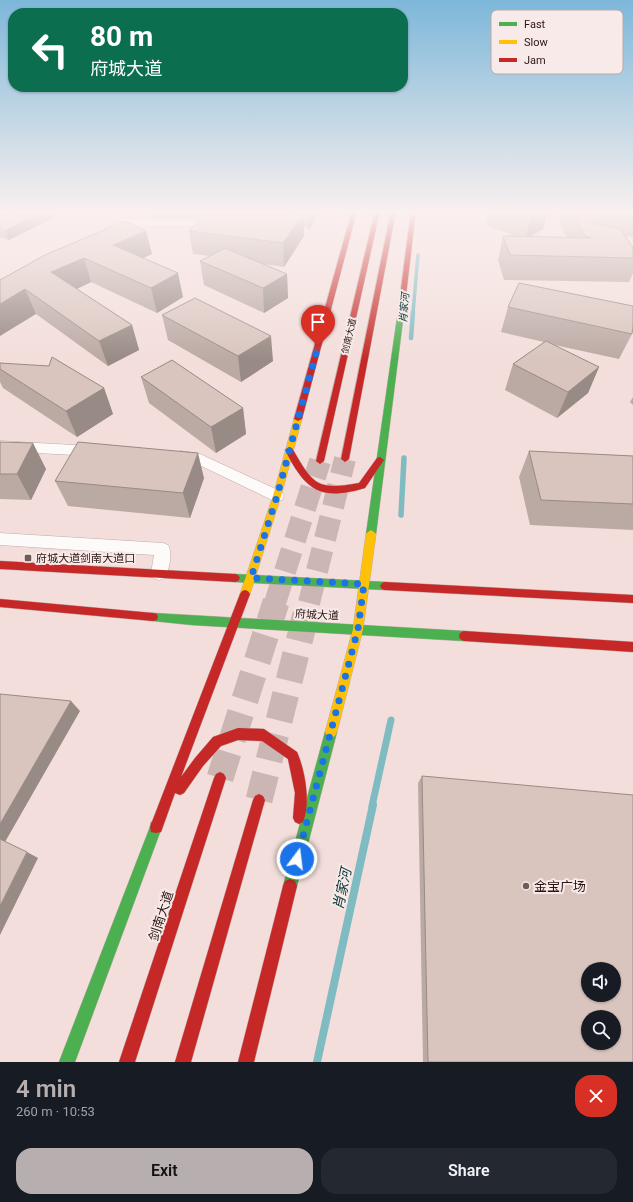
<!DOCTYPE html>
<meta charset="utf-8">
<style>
body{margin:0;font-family:Roboto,"Noto Sans SC",sans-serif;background:#242831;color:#f1f3f6;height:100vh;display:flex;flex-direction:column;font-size:15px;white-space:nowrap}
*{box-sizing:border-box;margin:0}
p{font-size:13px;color:#9ea1a6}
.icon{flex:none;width:22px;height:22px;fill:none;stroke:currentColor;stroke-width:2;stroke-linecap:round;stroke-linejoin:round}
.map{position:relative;height:1062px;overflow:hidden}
.side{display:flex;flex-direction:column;background:#171b24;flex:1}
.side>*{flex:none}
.top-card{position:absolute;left:8px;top:8px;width:400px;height:84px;border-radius:16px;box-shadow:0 1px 3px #0004;background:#0b6e4f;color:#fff;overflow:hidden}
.fabs{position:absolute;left:581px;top:962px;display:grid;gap:8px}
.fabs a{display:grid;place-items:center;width:40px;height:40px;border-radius:50%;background:#171b24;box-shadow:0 1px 3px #0004;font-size:20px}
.pin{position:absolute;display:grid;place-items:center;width:34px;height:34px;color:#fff;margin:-41px -17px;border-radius:50% 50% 50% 0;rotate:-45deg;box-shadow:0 0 4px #0007}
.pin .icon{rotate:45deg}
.me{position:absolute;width:44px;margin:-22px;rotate:15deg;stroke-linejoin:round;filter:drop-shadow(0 0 3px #0008)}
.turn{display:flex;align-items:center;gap:14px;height:84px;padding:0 16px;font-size:18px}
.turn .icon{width:52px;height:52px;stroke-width:2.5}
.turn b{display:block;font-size:28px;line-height:34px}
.round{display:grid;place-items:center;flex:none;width:42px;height:42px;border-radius:16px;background:#242831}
.headline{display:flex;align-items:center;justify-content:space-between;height:68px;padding:0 16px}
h1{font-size:24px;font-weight:600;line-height:30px;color:#b7afaf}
.action{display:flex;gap:8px;margin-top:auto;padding:8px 16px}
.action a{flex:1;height:46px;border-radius:16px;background:#b7afaf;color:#111;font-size:16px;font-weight:600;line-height:46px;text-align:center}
.action a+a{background:#242831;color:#f1f3f6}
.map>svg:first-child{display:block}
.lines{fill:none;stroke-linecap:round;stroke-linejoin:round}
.stream-far4{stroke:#7ebcc2;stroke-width:3.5}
.stream-far3{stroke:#7ebcc2;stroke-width:4.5}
.stream-far2{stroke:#7ebcc2;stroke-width:5.5}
.stream-far1{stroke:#7ebcc2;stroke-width:7}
.stream{stroke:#7ebcc2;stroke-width:8}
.highway-tunnel-far1{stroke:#cbb6b3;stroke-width:22;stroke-dasharray:22 11;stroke-linecap:butt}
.highway-tunnel{stroke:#cbb6b3;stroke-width:27;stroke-dasharray:27 14;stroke-linecap:butt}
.street-casing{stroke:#c0aba9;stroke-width:1}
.fast-casing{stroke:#c0aba9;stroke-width:1}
.slow-casing{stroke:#c0aba9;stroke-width:1}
.jam-casing{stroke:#c0aba9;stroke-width:1}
.street{fill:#fdfafa;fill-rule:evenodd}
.fast{fill:#4caf50;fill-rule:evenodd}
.slow{fill:#ffc107;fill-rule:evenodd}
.jam{fill:#c62828;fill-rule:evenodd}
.wall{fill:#bba9a3}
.shaded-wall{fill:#988a85}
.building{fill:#d9c5be;stroke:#988a85;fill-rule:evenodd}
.route{stroke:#1a73e8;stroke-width:7;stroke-dasharray:0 12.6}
.poi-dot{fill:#705b58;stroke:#f8eae8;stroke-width:1.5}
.labels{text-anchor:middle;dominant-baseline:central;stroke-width:4;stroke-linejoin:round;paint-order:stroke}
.far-street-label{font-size:9px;fill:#2a1412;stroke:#f8eae8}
.far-water-label{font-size:10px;font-style:italic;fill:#043439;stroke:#f8eae8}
.poi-label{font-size:11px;fill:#2a1412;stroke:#f8eae8;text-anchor:start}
.street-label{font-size:11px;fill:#2a1412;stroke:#f8eae8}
.near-poi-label{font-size:13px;fill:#2a1412;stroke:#f8eae8;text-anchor:start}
.near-street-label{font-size:13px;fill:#2a1412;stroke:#f8eae8}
.near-water-label{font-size:14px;font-style:italic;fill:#043439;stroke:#f8eae8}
.key{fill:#f8eae8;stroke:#baaaa8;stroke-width:1}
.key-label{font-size:11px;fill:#2a1412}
</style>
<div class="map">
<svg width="633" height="1062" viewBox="0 0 633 1062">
<rect width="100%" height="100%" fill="#f3dedb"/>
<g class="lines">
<!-- stream-far4 -->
<path class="stream-far4" d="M413,313L418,255"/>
<!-- stream-far3 -->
<path class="stream-far3" d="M411,338L413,312"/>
<!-- stream-far2 -->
<path class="stream-far2" d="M401,515L404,458"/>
<!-- stream-far1 -->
<path class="stream-far1" d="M372,806L391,720"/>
<!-- stream -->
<path class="stream" d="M317,1062L373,805"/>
<!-- highway-tunnel-far1 -->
<path class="highway-tunnel-far1" d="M275,603L320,461
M309,603L345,459"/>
<!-- highway-tunnel -->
<path class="highway-tunnel" d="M220,778L276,602
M259,800L309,602"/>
<!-- street casing -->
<g class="street-casing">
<path id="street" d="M122,219L215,221L219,224L215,227L124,225L107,235L104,236L100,233Z
M0,441L93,446L98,448L100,451L98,454L93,456L0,451Z
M181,451L200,454L282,492L284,496L282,500L277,501L272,500L193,462L176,459L174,456L176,453Z
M0,533L163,543L168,545C173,553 169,570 165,578L159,580L153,578L151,573L154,555L0,545Z"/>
</g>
<!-- fast casing -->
<g class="fast-casing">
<path id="fast" d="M402,302L405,304L376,534L374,536H368L366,534L399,304Z
M235,574L385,582L388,583L390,586L388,589L385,590L235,582L232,581L230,578L232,575Z
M153,613L464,631L468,633L469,636L468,639L464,641L192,625L153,621L149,620L148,617L149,614Z
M331,726L335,728L337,732L297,886L295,891L290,893L285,891L283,886L325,732L327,728Z
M156,821L161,822L162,827L75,1062H59L150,827L151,822Z"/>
</g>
<!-- slow casing -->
<g class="slow-casing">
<path id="slow" d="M295,417H301L302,419L281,496L250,594L248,597L245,598L242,597L240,594L273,496Z
M371,530L374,532L376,534L363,629L337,732L335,736L331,738L327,736L325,732L353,629L366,534L368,532Z"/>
</g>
<!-- jam casing -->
<g class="jam-casing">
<path id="jam" d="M352,211H357L302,419L298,421L294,419Z
M375,211H380L324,461L320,464L316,461Z
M391,211H396L349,459L345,462L341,459Z
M411,211H416L405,304L402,306L399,304Z
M289,447L292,448C313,484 316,491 359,483L377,458L380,457L384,460L365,488C319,502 305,489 285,450Z
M0,561L235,574L238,575L240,578L238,581L235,582L0,569Z
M385,582L633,595V603L385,590L382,589L380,586L382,583Z
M245,590L248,591L250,594L181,777L195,758L213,737L238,728L264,729L297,752C305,770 311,804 303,822L299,824L295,822L293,818L295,793L288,759L262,741L238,740L221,746L203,766L184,793L180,795L175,793L161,832L156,833L151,832L150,827L240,594L242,591Z
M0,599L153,613L157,614L158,617L157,620L153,621L0,607Z
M464,631L633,642V652L464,641L460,639L459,636L460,633Z
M220,772L224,774L226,778L135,1062H119L214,778L216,774Z
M259,794L263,796L265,800L191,1062H175L253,800L255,796Z
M290,879L295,881L297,886L254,1062H238L283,886L285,881Z"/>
</g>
<!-- street -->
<use href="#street" class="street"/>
<!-- fast -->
<use href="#fast" class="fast"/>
<!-- slow -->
<use href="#slow" class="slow"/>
<!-- jam -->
<use href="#jam" class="jam"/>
</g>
<!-- wall -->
<path class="wall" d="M151,211H319L309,230L304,227V236L284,267L264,264L287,274L288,298L264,313L204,285L200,261L209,256L193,254L189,231L200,219L153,218Z
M489,211H548L543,229L531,236L566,237L559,220L562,211H633V237L626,236L633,248V273L629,282L504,280L498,260L503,236H515L486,225Z
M0,213L5,215L55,217L9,240L0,237Z
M146,231L152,254L143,258L183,297L157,313L91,282L77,289L132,325L139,350L108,366L36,314L0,280Z
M508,307L632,334L619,359L550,344L599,367L588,393L557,418L505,390L513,364L544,342L501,332Z
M162,315L273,361L241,382L168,340Z
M0,363L104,388L113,414L77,437L3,388L0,382Z
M141,377L243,408L246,434L216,453L149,403Z
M633,397V405L630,402Z
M0,442L46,469L31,500L0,499Z
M529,451L633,456V530L530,525L519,477Z
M204,478L190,518L68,506L55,481Z
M422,776L633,1062H423L418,783Z"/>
<!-- shaded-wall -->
<path class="shaded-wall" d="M44,211H53L55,217L9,240L5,231Z
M308,211H319L309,230Z
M541,211H548L543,229L525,240L531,217Z
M304,213V236L284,267L283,243Z
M146,231L152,254L119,269L113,245Z
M84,258L91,282L60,297L51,272Z
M178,273L183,297L157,313L151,288Z
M287,274L288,298L264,313L263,288Z
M25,289L36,314L0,336V304Z
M132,325L139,350L108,366L99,341Z
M271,336L273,361L241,382L238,356Z
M599,367L588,393L557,418L568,392Z
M104,388L113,414L77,437L66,411Z
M243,408L246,434L216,453L211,427Z
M33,443L46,469L31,500L17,474Z
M198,453L204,478L190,518L183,493Z
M71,701L80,711L5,842L0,839V824Z
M27,852L38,858L0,935V906Z"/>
<!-- building -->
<path class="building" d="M12,211H44L5,231L0,229V213L5,215Z
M208,211H280L304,213L283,243L189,231Z
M517,211H541L531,217Z
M573,211H633V213L587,212L586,222L620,229L633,248V258L510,255L503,236L591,238L584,235Z
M125,221L146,231L113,245L178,273L151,288L84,258L51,272L132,325L99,341L25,289L0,304V280L45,255Z
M225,248L287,274L263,288L200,261Z
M519,283L633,306V326L632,334L508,307Z
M195,298L271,336L238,356L162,315Z
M546,341L599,367L568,392L513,364Z
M52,357L104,388L66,411L0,369V363L49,366Z
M172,360L243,408L211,427L141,377Z
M0,442L33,443L17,474H0Z
M78,442L198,453L183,493L55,481Z
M529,451L633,456V504L541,500Z
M0,694L71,701L0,824Z
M422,776L633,795V1062H428ZM588,969H614V995H588ZM588,1017H614V1043H588Z
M0,839L27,852L0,906Z"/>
<!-- sky -->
<linearGradient id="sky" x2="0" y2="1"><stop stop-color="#7db7d9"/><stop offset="0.59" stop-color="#faf0ef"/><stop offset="1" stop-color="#faf0ef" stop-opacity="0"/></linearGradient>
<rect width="633" height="360" fill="url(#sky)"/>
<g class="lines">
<!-- route -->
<path class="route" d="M297,859L358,629L364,584L251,578L277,496L318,346"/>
</g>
<!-- markers -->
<g class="poi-dot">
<rect x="24" y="554" width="8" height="8" rx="2"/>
<circle cx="526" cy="886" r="4"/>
</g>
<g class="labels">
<!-- far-street labels -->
<g class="far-street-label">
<text transform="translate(349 336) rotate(-77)">剑南大道</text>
</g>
<!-- far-water labels -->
<g class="far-water-label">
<text transform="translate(404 308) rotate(-85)">肖家河</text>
</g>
<!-- poi labels -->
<g class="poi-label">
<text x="36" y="558">府城大道剑南大道口</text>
</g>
<!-- street labels -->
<g class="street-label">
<text transform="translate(317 615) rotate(3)">府城大道</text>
</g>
<!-- near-poi labels -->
<g class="near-poi-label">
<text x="534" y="886">金宝广场</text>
</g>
<!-- near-street labels -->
<g class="near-street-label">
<text transform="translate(161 916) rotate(-72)">剑南大道</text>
</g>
<!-- near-water labels -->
<g class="near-water-label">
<text transform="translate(342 889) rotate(-78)">肖家河</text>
</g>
</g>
<!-- legend -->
<rect x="491" y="10" width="132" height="64" rx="6" class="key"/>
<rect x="499" y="22" width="18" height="4" fill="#4caf50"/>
<rect x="499" y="40" width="18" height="4" fill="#ffc107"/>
<rect x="499" y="58" width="18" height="4" fill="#c62828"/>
<g class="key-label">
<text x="524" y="28">Fast</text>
<text x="524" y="46">Slow</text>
<text x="524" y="64">Jam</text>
</g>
</svg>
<div class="fabs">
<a><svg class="icon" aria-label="sound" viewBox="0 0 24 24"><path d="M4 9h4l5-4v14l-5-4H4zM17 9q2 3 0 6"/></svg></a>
<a><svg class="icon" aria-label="search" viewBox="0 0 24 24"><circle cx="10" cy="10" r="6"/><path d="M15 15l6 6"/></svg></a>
</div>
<div class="pin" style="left:318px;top:346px;background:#d93025"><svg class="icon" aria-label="arrive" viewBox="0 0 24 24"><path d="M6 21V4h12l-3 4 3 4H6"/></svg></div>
<svg class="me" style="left:297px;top:859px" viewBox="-20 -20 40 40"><circle r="17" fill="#1a73e8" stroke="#fff" stroke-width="3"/><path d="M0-11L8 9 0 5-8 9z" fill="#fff"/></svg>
<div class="top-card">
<div class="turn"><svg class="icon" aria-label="left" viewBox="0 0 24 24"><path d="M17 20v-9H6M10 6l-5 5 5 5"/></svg><div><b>80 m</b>府城大道</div></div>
</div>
</div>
<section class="side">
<div class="headline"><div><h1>4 min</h1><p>260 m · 10:53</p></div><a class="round" style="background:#d93025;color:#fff"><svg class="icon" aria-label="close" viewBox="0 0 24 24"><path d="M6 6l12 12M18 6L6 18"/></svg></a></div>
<div class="action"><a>Exit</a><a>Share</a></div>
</section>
